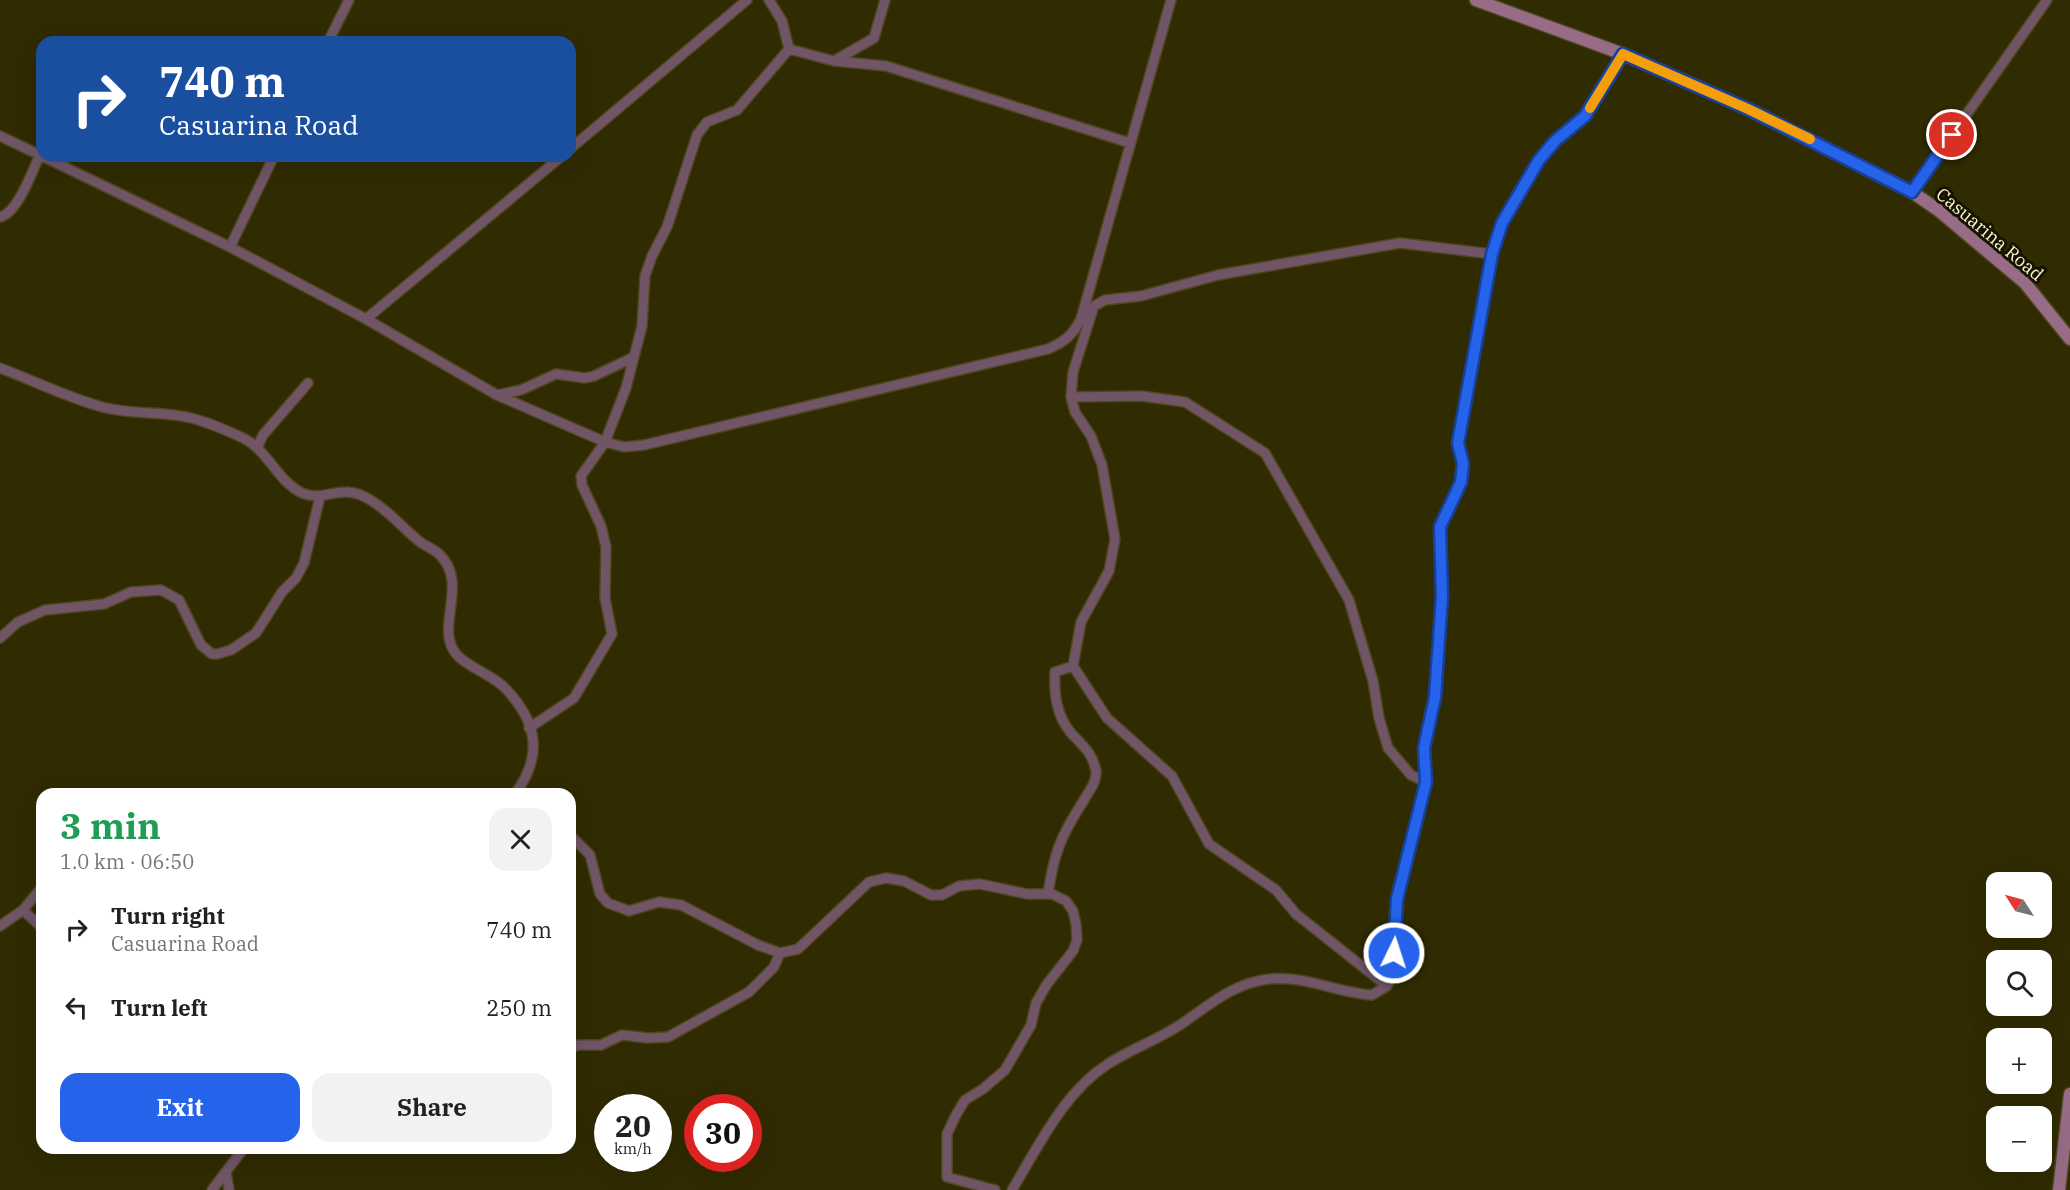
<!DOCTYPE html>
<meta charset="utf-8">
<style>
body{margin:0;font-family:"IBM Plex Serif",serif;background:#f2f2f2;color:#202124;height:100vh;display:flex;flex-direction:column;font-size:22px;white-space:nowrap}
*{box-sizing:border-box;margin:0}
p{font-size:20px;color:#757577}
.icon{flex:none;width:33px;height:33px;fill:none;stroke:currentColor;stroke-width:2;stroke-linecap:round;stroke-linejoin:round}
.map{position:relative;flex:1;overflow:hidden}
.details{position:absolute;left:36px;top:788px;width:540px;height:366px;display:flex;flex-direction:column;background:#fff;border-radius:18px;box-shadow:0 6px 24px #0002}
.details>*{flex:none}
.top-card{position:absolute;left:36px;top:36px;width:540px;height:126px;border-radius:18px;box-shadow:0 6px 24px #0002;background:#1a4fa0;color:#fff;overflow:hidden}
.needle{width:39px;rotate:306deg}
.buttons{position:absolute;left:1986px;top:872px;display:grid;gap:12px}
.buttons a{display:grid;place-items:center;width:66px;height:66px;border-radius:12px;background:#fff;box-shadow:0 6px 24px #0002;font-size:30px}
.speed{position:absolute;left:594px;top:1094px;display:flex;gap:12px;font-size:30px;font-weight:700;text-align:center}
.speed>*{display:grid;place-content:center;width:78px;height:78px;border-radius:50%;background:#fff;box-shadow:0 6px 24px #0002;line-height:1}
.speed small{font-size:15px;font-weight:400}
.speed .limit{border:9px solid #d22;background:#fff;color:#111}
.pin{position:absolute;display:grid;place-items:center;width:51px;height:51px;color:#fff;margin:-26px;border:3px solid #fff;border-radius:50%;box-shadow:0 2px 6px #0007}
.me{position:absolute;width:66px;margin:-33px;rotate:4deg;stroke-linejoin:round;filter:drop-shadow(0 0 4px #0008)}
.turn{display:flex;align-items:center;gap:21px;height:126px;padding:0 24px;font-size:27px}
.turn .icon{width:78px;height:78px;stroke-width:2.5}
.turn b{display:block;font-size:42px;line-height:51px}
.round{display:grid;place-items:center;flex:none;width:63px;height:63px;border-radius:18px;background:#f2f2f2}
.headline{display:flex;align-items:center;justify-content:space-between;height:102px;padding:0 24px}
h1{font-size:36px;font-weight:800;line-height:45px;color:#1e9e55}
.button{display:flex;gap:12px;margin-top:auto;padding:12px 24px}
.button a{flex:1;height:69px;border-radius:18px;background:#2563eb;color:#fff;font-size:24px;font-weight:800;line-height:69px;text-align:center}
.button a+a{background:#f2f2f2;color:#202124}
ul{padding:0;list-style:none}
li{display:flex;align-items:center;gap:18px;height:78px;padding:0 24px}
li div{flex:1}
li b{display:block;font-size:22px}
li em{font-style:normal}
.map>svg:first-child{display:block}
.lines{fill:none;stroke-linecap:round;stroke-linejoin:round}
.street-casing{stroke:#4c471e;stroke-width:12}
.secondary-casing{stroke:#4c471e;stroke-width:15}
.street{stroke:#715566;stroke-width:9}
.secondary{stroke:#986c87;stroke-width:12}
.route-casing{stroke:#184099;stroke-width:15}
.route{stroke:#2563eb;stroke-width:10}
.slow{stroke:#f59e0b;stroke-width:10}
.labels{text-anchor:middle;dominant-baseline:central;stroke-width:6;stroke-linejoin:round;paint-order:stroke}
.street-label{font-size:18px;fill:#faf6d0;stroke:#161300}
</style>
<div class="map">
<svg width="2070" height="1190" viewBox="0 0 2070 1190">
<rect width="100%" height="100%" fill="#302b01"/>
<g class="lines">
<!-- street casing -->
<g class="street-casing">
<path id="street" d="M769,0L782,21L789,49L834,61L886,66L1130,143
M328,42L349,0
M834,61L874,38L885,0
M0,136L42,156
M570,149L747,0
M42,156L230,247L366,319L497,395L605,442L624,447L644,445L1048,349C1064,342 1073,335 1081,319L1171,0
M1912,192L2047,0
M0,217C18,213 32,171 40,155
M230,247L274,156
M366,319L562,156
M0,368C35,381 70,399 106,408C133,414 161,412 187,417C205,421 226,430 243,438C268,450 277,481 302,493C318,500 330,492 346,492C372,491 401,527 420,542C426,546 433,549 439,554C471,584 432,630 458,656C471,669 493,675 506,689C538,723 543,756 515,794
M497,395L521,390L556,374L585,378L594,376L634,357
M1071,397L1141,396L1185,402L1265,453L1349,600L1373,681L1379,718L1388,748L1411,775L1426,782
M257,448L263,435L308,383
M0,638L18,622L45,610L104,604L131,592L161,590L179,600L201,645L212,654H217L231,650L256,633L282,592L296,578L304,563L320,497
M1073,666L1081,622L1109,571L1115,539L1102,465L1091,436L1075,412L1071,397L1073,372L1094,306L1105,300L1141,296L1218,275L1400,243L1492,254
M529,728L574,698L612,634L605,598L606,547L601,526L582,485L581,476L605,442L626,388L642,326L645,276L652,256L667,227L697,135L707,122L737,110L789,49
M570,835L590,855L600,894L608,903L629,911L659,902L681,905L758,945L780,953L798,949L869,882L886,878L904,881L931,895H942L959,886L980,884L1027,894H1052L1066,901L1073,911L1076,924L1077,940L1073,951L1047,984L1036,1003L1031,1025L1005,1070L983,1089L965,1100L956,1115L947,1134V1177L995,1190
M1048,894C1054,852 1061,836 1084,800C1089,791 1097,782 1096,771C1093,753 1082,745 1071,733C1056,715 1054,694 1055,672L1073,666L1107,718L1172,776L1209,844L1276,890L1296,914L1387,986
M23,910L42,887
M0,926L23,910L42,928
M570,1049L578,1045H601L622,1035L648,1038L668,1037L749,992L774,967L780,953
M226,1172L229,1190
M212,1190L244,1148
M1012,1190C1038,1147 1064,1092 1108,1064C1131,1049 1157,1040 1180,1025C1208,1006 1233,983 1269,979C1304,975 1338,993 1372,995L1387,986L1397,967L1394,953L1397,899L1426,782L1424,748L1435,697L1442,596L1440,527L1461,482L1463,464L1458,443L1492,254L1502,223L1539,160L1555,141L1585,116L1623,54"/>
</g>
<!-- secondary casing -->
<g class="secondary-casing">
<path id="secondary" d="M1476,0L1623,54L1748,109L1912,192L1938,210L2025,283L2070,339
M2059,1190L2070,1094"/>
</g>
<!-- street -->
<use href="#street" class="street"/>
<!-- secondary -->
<use href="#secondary" class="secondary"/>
</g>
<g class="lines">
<!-- route casing -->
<g class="route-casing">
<path id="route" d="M1394,953L1397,899L1426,782L1424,748L1435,697L1442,596L1440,527L1461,482L1463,464L1458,443L1492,254L1502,223L1539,160L1555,141L1585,116L1623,54L1748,109L1912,192L1952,135"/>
</g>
<!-- route -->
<use href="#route" class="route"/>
<!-- slow -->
<path class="slow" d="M1590,108L1623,54L1748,109L1810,139"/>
</g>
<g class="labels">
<!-- street labels -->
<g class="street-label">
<text transform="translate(1990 234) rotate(40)">Casuarina Road</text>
</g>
</g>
</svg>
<div class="buttons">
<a><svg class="needle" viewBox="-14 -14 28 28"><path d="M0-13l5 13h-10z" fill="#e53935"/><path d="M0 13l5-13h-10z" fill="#757577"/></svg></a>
<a><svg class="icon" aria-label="search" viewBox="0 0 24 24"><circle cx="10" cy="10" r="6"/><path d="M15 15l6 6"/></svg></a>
<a>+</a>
<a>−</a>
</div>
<div class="speed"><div>20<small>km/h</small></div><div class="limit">30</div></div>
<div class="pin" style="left:1952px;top:135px;background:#d93025"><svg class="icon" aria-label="arrive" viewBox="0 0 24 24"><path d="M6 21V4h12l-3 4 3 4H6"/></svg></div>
<svg class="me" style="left:1394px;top:953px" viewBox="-20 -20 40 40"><circle r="17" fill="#2563eb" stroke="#fff" stroke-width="3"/><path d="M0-11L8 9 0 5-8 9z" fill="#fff"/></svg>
<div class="top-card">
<div class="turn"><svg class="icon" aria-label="right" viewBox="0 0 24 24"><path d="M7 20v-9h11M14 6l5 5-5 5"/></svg><div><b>740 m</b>Casuarina Road</div></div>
</div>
<section class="details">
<div class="headline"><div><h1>3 min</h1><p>1.0 km · 06:50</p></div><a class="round"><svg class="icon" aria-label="close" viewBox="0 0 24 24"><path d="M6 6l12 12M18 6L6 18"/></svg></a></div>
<ul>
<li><svg class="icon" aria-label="right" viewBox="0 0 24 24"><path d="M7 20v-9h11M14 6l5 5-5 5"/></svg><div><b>Turn right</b><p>Casuarina Road</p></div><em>740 m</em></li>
<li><svg class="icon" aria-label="left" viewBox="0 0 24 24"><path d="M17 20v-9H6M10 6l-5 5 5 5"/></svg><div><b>Turn left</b></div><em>250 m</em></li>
</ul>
<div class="button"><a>Exit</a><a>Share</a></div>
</section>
</div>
